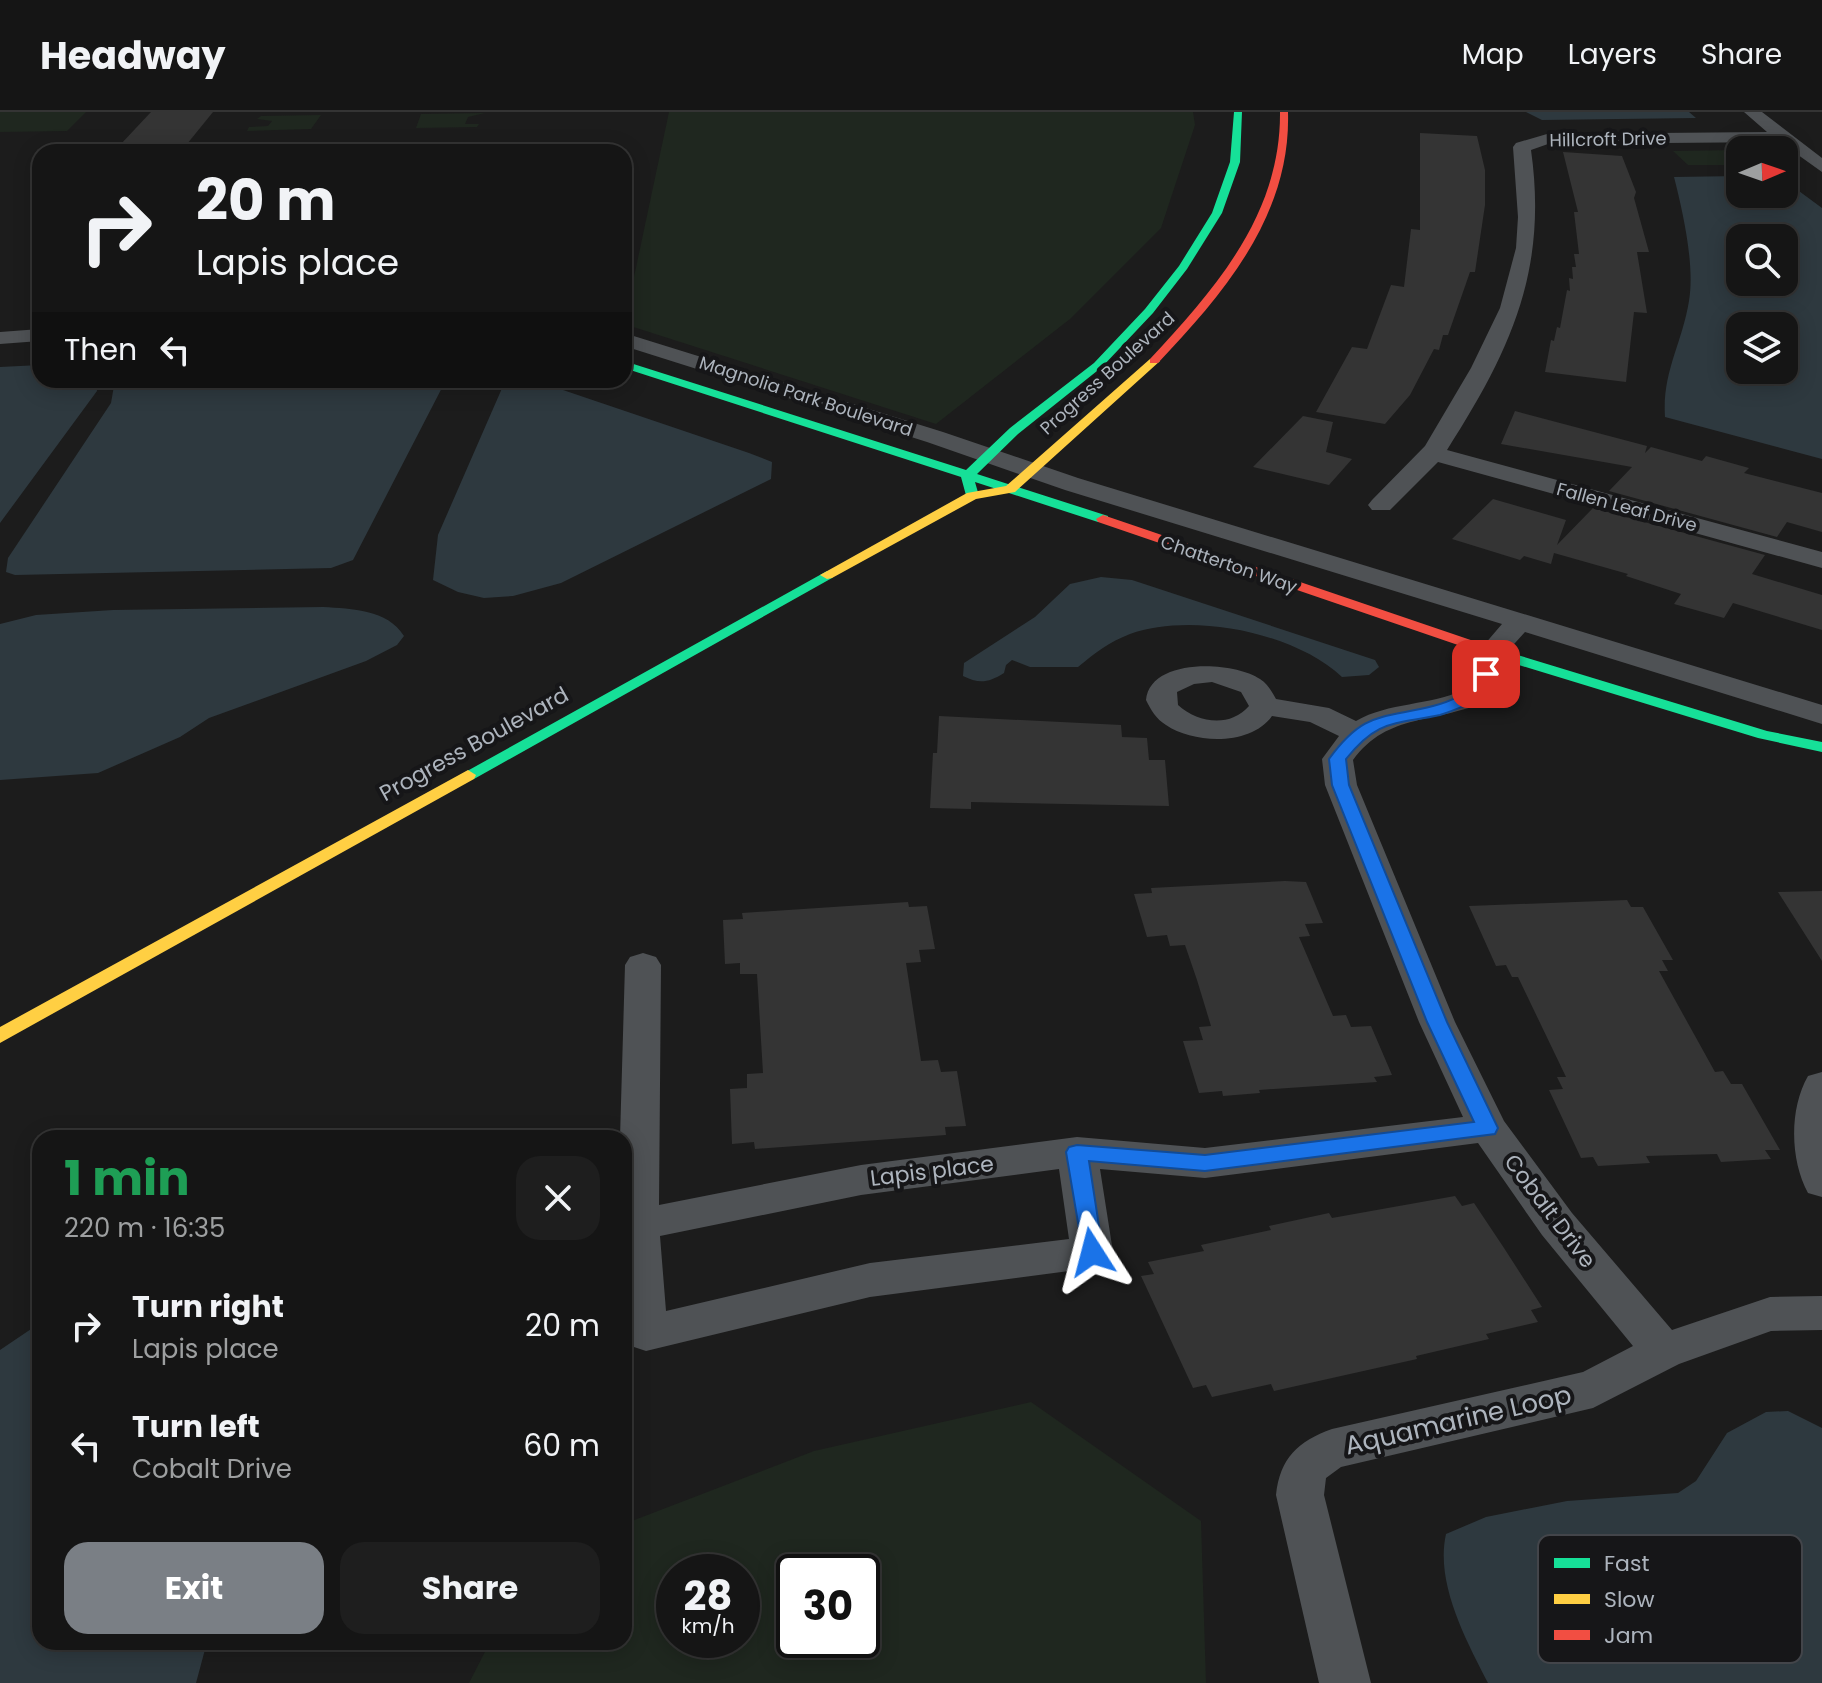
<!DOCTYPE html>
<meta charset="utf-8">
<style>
body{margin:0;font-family:Poppins,sans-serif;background:#1e1e1e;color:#f1f3f6;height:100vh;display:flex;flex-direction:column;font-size:30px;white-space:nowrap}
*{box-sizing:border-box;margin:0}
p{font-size:26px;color:#9d9fa0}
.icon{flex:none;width:44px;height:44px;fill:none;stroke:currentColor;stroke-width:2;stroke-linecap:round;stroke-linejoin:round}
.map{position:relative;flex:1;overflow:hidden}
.panel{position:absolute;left:32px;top:1018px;width:600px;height:520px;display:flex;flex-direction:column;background:#151515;border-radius:24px;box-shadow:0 4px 20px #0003,0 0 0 2px #343434}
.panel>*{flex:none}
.hud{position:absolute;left:32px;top:32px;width:600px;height:244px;border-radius:24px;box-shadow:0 4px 20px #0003,0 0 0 2px #343434;background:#151515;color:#f1f3f6;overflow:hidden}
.needle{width:52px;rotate:88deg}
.buttons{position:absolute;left:1726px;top:24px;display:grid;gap:16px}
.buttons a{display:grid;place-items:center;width:72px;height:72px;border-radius:16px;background:#151515;box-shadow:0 4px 20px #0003,0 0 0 2px #343434;font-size:40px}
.speed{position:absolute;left:656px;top:1442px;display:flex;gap:16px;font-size:40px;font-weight:700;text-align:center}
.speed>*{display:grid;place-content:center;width:104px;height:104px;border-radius:50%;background:#151515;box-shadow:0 4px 20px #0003,0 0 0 2px #343434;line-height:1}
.speed small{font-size:20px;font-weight:400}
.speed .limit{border:4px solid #111;border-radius:12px;background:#fff;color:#111}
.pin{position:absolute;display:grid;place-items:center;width:68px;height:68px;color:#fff;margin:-34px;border-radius:16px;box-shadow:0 4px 12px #0006}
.me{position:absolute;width:88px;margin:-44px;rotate:351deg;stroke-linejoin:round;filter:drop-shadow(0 0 6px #0008)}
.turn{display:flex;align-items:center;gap:28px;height:168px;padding:0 32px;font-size:36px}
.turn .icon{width:104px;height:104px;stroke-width:2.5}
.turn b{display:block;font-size:56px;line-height:68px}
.then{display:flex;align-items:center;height:76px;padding:0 32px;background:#0003;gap:16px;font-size:30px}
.round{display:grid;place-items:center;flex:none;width:84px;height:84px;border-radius:24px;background:#1e1e1e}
.head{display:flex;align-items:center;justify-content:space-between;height:136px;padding:0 32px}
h1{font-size:48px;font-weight:700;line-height:60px;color:#1e9e55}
.primary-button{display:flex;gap:16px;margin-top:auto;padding:16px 32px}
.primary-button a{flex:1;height:92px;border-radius:24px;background:#7a7f85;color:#fff;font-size:32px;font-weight:700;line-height:92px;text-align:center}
.primary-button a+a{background:#1e1e1e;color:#f1f3f6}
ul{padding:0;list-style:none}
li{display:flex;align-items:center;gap:24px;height:120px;padding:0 32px}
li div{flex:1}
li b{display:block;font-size:30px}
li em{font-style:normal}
header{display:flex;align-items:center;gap:48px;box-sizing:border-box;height:112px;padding:0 40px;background:#151515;border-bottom:2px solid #343434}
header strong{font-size:38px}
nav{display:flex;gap:44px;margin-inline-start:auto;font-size:28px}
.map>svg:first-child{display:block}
.green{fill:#1f271f;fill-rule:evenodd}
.water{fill:#2e393f;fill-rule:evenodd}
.building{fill:#343434}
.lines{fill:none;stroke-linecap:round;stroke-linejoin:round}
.street{fill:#4f5255;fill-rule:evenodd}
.fast{fill:#16e098;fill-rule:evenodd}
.slow{fill:#ffcf43;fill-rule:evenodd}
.jam{fill:#f24e42;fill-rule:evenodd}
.route{fill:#1a73e8;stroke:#114b97;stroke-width:2}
.labels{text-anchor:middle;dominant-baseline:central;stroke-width:8;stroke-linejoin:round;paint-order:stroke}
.far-street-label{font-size:18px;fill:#adb4bd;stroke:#161618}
.street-label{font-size:22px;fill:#adb4bd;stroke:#161618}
.near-street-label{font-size:26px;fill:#adb4bd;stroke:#161618}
.key{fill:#161618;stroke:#43454a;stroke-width:2}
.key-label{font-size:22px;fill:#adb4bd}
</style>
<header>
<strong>Headway</strong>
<nav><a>Map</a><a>Layers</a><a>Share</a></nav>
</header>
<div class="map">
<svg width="1822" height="1571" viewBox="0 0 1822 1571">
<rect width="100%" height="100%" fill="#1c1c1c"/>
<!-- green -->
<path class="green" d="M0,0H86L67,19L0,20Z
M669,0H1193L1195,13L1161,116L1070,207L936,312L624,212Z
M485,1L468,5L465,12H479L477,15L416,16L421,2Z
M321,3L311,17L247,19L249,15L268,14L272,9L257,7L261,4Z
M1740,38V53H1688L1673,39Z
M1031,1290L1201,1409L1206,1571H469L490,1530H624V1412L814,1339ZM742,1460V1528H674V1460ZM862,1460V1528H794V1460Z"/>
<!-- water -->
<path class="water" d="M1526,0H1689L1696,6L1542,8Z
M1740,64V82H1784V68L1822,96V347L1665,305C1662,260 1682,232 1689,189C1695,154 1683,100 1674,65ZM1784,126V170H1740V126ZM1784,214V258H1740V214Z
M40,253V268H96L97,279L0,411V255Z
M115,268H446L353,448L331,456L15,463L6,460L8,446L111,291Z
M525,269L563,278L749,341L772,350L771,367L561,471L513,484L484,486L458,480L433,468L438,423L503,274Z
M1101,465L1132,468L1375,548L1379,555L1369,563L1342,565C1294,520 1191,500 1130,522C1109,530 1095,541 1078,555H1030L1012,548L1006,553L1004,561C988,571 979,572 963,564L964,551L1035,505L1070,472Z
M323,495C352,497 387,497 404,524L397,533L366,549L209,606L180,625L98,661L0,668V512L36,503L113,498Z
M40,1211V1530H207L196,1571H0V1238Z
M1788,1299L1822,1316V1571H1488C1466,1528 1435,1471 1446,1422L1486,1405L1567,1389L1678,1381L1696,1369L1727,1321L1766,1300Z"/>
<!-- building -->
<path class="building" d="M151,0H213L187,32L120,33Z
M1420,21L1477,24L1485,58V93L1475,160H1470L1448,223H1443L1439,238L1434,237L1410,283L1385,312L1316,300L1352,235L1367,237L1391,173L1404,175L1411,117L1420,118Z
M1563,40L1622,44L1636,80L1634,86L1649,140H1637L1647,201L1634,200L1626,270L1545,260L1551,228L1554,229L1557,215L1560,216L1567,178L1570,179L1569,166L1573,167L1572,155H1576L1574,142H1579L1574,100H1578Z
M1515,299L1647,334L1645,341L1651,335L1702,349L1706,344L1749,356L1744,361L1822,381V420L1787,410L1777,425L1609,379L1632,355L1501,332Z
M1303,304L1333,310L1326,340L1352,347L1329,373L1253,355Z
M1493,387L1566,408L1557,433L1593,396L1765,443L1752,462L1822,483V518L1733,491L1724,506L1674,492L1681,482L1626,464L1628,462L1554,441L1551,452L1524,444L1520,448L1452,427Z
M939,604L1121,613L1122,625L1147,626L1149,648H1165L1169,694L971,690V697L930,696L933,641H937Z
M1285,769L1306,770L1323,811L1305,812L1310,824L1299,825L1333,904L1346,903L1351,915L1371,914L1392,963L1374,965L1377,970L1259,978L1260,981L1223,984L1222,979L1199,981L1183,929L1203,928L1199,915L1211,914L1197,868L1185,833L1170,834L1167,823L1147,825L1134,782L1152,781L1151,776Z
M1822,779V849L1778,780Z
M1627,788L1631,795H1643L1673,848H1662L1668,859H1659L1715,960L1723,959L1731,972H1742L1780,1038H1765L1771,1047L1721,1050L1717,1042L1646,1044L1650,1051L1598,1054L1593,1045L1581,1046L1549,978L1563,977L1557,965H1566L1518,865H1512L1506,853L1496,854L1469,794Z
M908,790L909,795L927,794L935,837L919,838L921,850L906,851L921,949L938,948L941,960L957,959L966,1014L945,1015L946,1023L755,1037L754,1030L732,1032L730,977L747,976V962L763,961L757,862H740V851L725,852L723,808L743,807L742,801Z
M1455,1084L1462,1094L1474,1091L1504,1136L1542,1195L1531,1198L1538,1210L1486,1222L1489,1227L1416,1244L1417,1247L1274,1279L1271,1272L1212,1285L1206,1273L1193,1276L1141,1164L1154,1162L1148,1150L1204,1139L1201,1133L1271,1118L1269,1114L1329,1101L1332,1106Z"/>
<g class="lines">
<!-- street -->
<path class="street" d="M1744,0H1762L1822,46V60L1780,30L1548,32L1531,38C1548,158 1511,238 1447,338L1822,440V456L1438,350L1390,398H1372L1368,393L1372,388L1425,334L1471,256L1500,196L1516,136L1518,105L1513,35L1516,31L1547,22L1767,20Z
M40,217V229L0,232V220Z
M624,221L943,320L1078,366L1822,593V612L1525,520L1505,542L1486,589C1437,612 1388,600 1353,648L1357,673L1455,910L1504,1009L1572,1101L1672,1218L1770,1185L1822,1184V1218L1771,1219L1679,1252L1593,1296L1341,1355L1326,1366L1324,1383L1371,1571H1319L1276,1383C1280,1346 1298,1329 1332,1317L1583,1260L1633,1234L1542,1123L1478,1031L1205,1066L1100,1057L1113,1140L1107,1152L1092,1156L870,1185L646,1239L631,1234L624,1219V1026H620L625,853L630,845L643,841L656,845L661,853L659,1093L861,1053L1077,1025L1205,1036L1463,1005L1419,910L1325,673L1322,647L1339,624L1310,610L1272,604C1251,634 1194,632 1166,613C1156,607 1151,598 1146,588C1150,545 1234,549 1260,567C1268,572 1272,580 1276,587L1329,596L1356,609C1389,590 1429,594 1463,578L1478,540L1502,512L1065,378L927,330L624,234ZM1212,570L1241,580L1249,594C1230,616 1198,611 1178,593L1177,580L1194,572ZM1059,1057L1069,1127L870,1151L666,1199L660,1124L861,1083Z
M1822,960V1085L1808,1081C1790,1048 1789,997 1808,964Z"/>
<!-- fast -->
<path class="fast" d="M1234,0H1242L1240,50L1222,101L1187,157L1153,201L1102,255L1018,322L977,362L1108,404V410H1098L975,370L979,384L972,388L967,387L961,365L624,256V249L966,358L1010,316L1094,251L1145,197L1179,154L1212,101L1230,50Z
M827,459L834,463L832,466L474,667L468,668L460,663Z
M1501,538L1767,619L1822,630V640L1758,626L1496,546V540Z"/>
<!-- slow -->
<path class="slow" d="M1150,247L1160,249L1015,380L976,387L832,466L827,467L820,463L967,381L1006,374Z
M468,658L476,663L474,667L0,931V915Z"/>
<!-- jam -->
<path class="jam" d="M1280,0H1288C1291,103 1225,180 1158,251H1150V247C1216,176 1281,102 1280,0Z
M1103,403L1506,540L1509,543L1501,548L1496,546L1098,410L1096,407Z"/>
</g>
<!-- route -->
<path class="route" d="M1486,557L1494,562L1481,587C1468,592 1454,599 1440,603C1393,613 1378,607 1346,647L1349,673L1447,910L1498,1016L1495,1022L1205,1059L1089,1049L1103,1140L1100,1146L1092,1149L1084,1146L1066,1040L1069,1035L1077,1033L1205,1043L1474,1010L1427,910L1332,673L1329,647C1364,599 1381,607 1433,594C1446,591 1458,585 1469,580L1481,558Z"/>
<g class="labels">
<!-- far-street labels -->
<g class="far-street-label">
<text transform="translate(1608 27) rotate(-1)">Hillcroft Drive</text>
<text transform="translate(1107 261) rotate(-42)">Progress Boulevard</text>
<text transform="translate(806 284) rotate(18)">Magnolia Park Boulevard</text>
<text transform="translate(1627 395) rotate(15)">Fallen Leaf Drive</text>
<text transform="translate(1229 452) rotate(19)">Chatterton Way</text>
</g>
<!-- street labels -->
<g class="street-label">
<text transform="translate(474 632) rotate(-29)">Progress Boulevard</text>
<text transform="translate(932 1059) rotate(-7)">Lapis place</text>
<text transform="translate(1550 1099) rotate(53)">Cobalt Drive</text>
</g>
<!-- near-street labels -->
<g class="near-street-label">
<text transform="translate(1458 1308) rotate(-13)">Aquamarine Loop</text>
</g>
</g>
<!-- legend -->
<rect x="1538" y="1423" width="264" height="128" rx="12" class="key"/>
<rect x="1554" y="1446" width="36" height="10" fill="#16e098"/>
<rect x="1554" y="1482" width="36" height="10" fill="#ffcf43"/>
<rect x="1554" y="1518" width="36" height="10" fill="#f24e42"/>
<g class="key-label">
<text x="1604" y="1459">Fast</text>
<text x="1604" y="1495">Slow</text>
<text x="1604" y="1531">Jam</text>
</g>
</svg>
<div class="buttons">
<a><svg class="needle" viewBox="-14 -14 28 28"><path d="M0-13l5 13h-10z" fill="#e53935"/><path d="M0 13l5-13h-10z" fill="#9d9fa0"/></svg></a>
<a><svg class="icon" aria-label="search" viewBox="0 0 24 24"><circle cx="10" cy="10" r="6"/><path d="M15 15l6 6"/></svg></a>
<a><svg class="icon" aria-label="layers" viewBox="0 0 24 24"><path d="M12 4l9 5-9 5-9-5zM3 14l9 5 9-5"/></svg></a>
</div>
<div class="speed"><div>28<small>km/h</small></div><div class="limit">30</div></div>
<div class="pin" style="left:1486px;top:562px;background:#d93025"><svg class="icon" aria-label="arrive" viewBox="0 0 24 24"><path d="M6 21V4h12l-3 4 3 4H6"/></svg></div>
<svg class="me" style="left:1092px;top:1140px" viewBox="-20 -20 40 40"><path d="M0-17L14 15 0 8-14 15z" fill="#1a73e8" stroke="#fff" stroke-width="4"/></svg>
<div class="hud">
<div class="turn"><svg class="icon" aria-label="right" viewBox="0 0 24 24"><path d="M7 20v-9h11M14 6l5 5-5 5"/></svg><div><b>20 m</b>Lapis place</div></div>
<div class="then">Then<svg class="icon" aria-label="left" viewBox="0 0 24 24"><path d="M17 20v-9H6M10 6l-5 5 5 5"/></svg></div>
</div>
<section class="panel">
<div class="head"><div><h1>1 min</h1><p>220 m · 16:35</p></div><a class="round"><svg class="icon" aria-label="close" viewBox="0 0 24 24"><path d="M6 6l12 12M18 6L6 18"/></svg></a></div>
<ul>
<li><svg class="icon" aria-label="right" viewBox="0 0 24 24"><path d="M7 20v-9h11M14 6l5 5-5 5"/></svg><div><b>Turn right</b><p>Lapis place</p></div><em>20 m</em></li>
<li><svg class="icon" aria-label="left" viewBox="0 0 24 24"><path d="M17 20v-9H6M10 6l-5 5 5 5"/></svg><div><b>Turn left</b><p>Cobalt Drive</p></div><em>60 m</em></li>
</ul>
<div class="primary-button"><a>Exit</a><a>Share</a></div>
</section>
</div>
